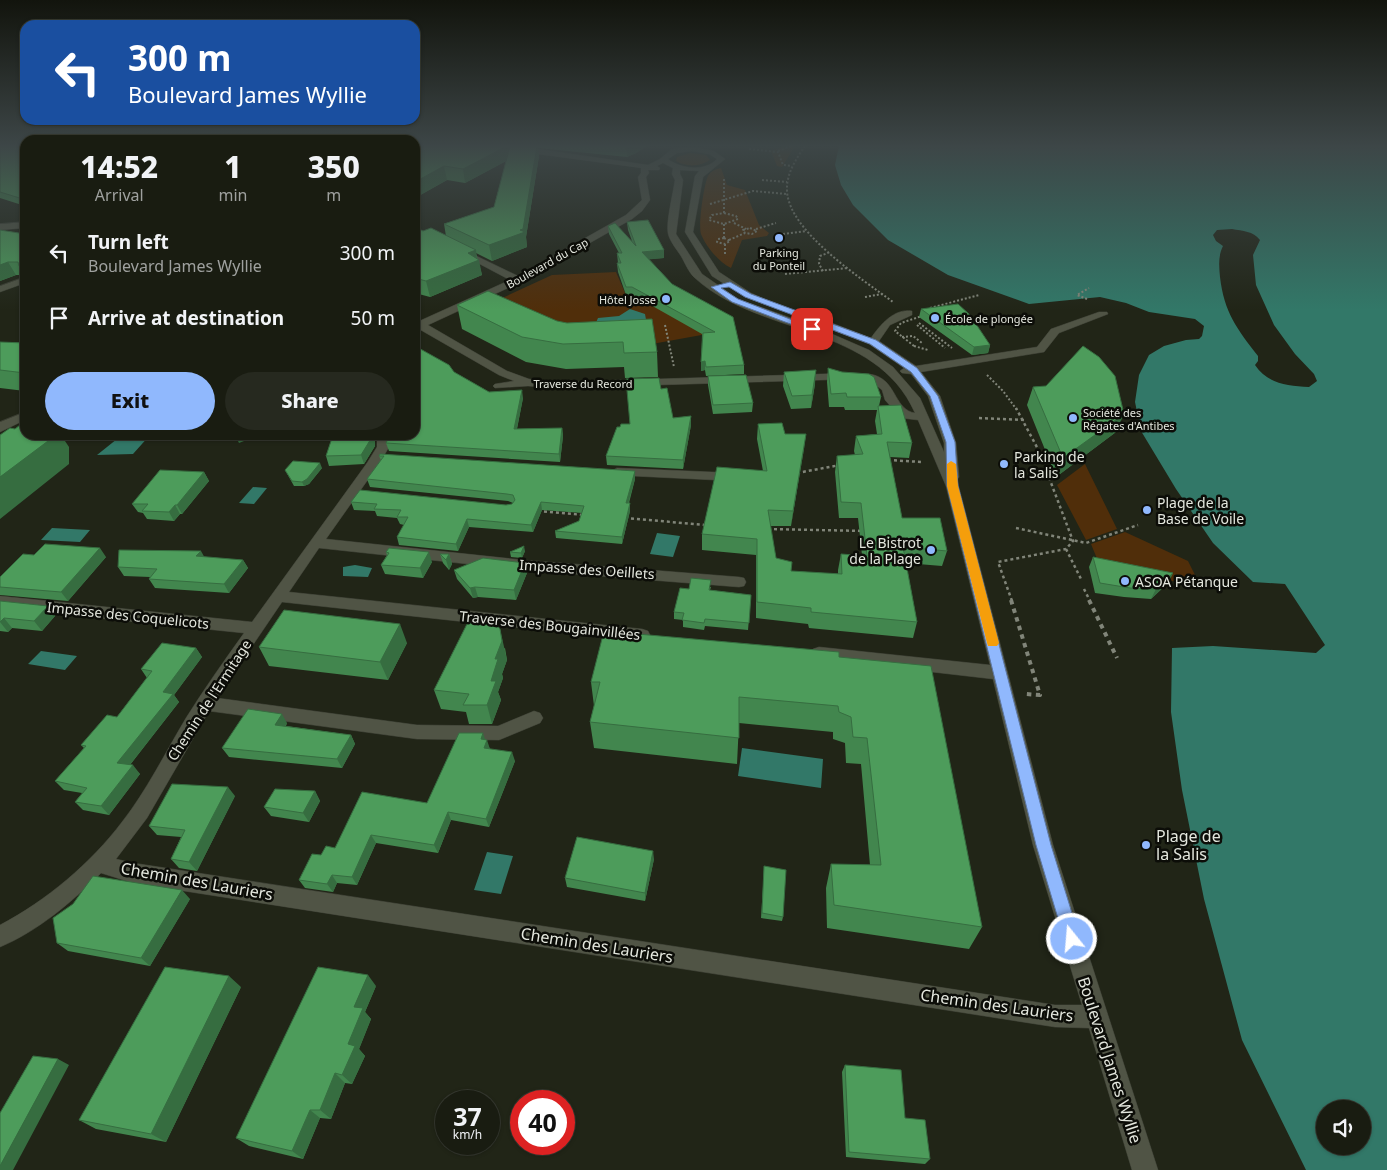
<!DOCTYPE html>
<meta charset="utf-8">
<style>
body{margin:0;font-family:"Noto Sans",sans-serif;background:#26291f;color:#f1f3f6;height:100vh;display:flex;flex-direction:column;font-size:19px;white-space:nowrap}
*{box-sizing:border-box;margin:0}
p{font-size:16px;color:#9fa19f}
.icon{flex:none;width:28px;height:28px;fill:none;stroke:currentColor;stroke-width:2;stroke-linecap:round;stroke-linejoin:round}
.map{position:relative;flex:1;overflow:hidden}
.drawer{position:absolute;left:20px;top:135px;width:400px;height:305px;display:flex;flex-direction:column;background:#191c11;border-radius:15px;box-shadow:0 1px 4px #0004,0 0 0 1px #373a31}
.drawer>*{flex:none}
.banner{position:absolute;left:20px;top:20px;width:400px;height:105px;border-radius:15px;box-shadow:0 1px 4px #0004,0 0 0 1px #373a31;background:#1a4fa0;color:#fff;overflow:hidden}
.buttons{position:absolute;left:1316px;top:1100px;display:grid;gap:10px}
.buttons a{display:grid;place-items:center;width:55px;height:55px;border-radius:50%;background:#191c11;box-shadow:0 1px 4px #0004,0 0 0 1px #373a31;font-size:25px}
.speed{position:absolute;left:435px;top:1090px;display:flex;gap:10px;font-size:25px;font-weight:700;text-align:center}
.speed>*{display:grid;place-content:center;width:65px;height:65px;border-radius:50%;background:#191c11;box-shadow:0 1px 4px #0004,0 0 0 1px #373a31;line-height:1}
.speed small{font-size:12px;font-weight:400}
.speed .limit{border:8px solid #d22;background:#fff;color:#111}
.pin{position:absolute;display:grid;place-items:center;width:42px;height:42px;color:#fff;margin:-21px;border-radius:10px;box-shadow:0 2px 8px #0006}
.me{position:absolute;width:55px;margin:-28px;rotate:343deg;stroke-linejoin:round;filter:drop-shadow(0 0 4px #0008)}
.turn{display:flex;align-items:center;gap:18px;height:105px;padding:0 25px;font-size:22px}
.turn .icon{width:65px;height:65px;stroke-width:2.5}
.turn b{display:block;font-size:35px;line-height:42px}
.eta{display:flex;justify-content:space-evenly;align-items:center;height:85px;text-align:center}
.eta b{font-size:30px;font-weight:800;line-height:35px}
.action{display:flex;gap:10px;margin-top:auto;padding:10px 25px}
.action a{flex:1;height:58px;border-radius:30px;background:#90b8fd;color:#111;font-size:20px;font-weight:800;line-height:58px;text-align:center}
.action a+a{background:#26291f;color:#f1f3f6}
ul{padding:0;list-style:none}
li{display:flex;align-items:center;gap:15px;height:65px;padding:0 25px}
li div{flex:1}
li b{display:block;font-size:19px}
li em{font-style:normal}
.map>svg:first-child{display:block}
.green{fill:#502e0a}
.water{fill:#327868;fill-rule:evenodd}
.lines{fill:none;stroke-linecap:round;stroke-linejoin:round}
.minor-casing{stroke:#3b3e33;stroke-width:1}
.path-far2{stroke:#818579;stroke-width:2;stroke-dasharray:2 2;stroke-linecap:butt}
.path-far1{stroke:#818579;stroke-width:2.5;stroke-dasharray:3 3;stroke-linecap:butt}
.path{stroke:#818579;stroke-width:4;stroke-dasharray:4.5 4.5;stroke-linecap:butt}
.minor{fill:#505445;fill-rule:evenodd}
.path-bridge{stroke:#818579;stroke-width:2;stroke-dasharray:2 2;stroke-linecap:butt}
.wall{fill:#42864e}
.shaded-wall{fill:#366d40}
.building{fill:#4d9c5b;stroke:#366d40}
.route{fill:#90b8fd;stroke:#5e78a4}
.slow{fill:#f59e0b}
.poi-dot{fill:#90b8fd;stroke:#0c0d08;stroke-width:2}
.labels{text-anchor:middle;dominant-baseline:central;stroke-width:5;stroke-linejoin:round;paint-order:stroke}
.far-poi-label{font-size:11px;fill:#e4e7de;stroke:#0c0d08;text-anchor:start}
.far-street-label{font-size:11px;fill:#e4e7de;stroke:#0c0d08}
.poi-label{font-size:14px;fill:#e4e7de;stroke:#0c0d08;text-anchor:start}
.street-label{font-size:14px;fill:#e4e7de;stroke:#0c0d08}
.near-poi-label{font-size:16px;fill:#e4e7de;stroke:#0c0d08;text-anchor:start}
.near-street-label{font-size:16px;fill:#e4e7de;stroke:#0c0d08}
</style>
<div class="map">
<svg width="1387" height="1170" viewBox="0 0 1387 1170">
<rect width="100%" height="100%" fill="#212517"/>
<!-- green -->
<path class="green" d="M784,146H795L782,167L777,166L771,151Z
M690,153L706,155L710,160C700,167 686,167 676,161L677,157Z
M721,168L727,185L745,190L759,225L769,233L767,236L742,240L731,268C719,262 706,247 701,234C698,225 704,184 708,176C711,171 716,169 721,168Z
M616,272L626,295L640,294L707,334L652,344L485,306L552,275Z
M1085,464L1117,529L1086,540L1057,485Z
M1125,532L1188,561L1201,587L1100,566L1091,544Z"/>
<!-- water -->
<path class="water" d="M839,146H1387V1170H1306L1242,1040L1204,899L1182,790L1171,712L1172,648L1213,646L1316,653L1325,645L1285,584L1253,582L1213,543L1176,489L1141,431L1135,402L1139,375L1149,355L1164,346L1186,340L1199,339L1202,336L1204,326L1195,319L1149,312L1126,303L1100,297L1029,304L948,275L888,240L853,205L841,185L835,165ZM1232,229C1243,231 1253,231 1260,240L1253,255L1256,285L1274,325L1295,354L1314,374L1317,381L1309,387C1287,386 1268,384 1255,365L1258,361V356C1237,329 1224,312 1220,277C1219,266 1218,256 1223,246L1216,241L1213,235L1217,230ZM1325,1109H1362V1146H1325Z
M630,309L645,314L647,325L594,327L598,318L619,316Z
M122,435H150L133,454L97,455Z
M253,487L267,488L254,504L239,503Z
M52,528L90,530L80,542L41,540Z
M657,533L680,536L673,557L650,554Z
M355,565L372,568L368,577L343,576V567Z
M41,651L77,656L65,670L28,664Z
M742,748L823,759L821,788L738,776Z
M487,852L513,856L501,894L474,890Z"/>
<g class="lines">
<!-- minor casing -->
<g class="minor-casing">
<path id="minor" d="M478,146H506L544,150L648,165L660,159L672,149L692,147L714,151L725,159L703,177L693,232L719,272L751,293L769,301L764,304L745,297L712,276L685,232L695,176L699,171L680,170V174L683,180L676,234L702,274L738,299L816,327L869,350L893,367L920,398L944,452V443L928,396L911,374L902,373L900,371L904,368L869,344L798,317V313H806L871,338C880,325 894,308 912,311V315L890,325L879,341L916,366L1037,347L1051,329L1099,312H1107L1108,314L1059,333L1044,352L921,372L940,396L956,443L959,477L957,480L1053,845L1158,1170H1132L1089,1028L1055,1027L133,883L101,873C72,902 38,931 0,947V925C46,901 91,863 122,822C147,790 165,753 186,718C204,689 224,661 244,633L0,608V596L252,622L367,463L377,447V435H389V447L379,464L326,539L523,560L739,577L744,578L746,582L744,586L739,587L523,570L319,548L289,592L642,629L648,631L650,635L648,639L642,641L282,602L217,698L417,725L498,726L534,711L540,713L543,718L540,723L499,740L417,739L209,711L147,818L116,859L133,863L1055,1005H1082L1033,845L993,679L819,659L813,657L811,653L813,649L819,647L990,665L946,486L918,420L901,418L885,400L882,390L872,382L855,379L558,388L528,386L495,388L493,386L495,384L514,381L499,375L419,329L415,330V323L510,280L457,252L458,250H464L518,276L626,215L642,200L638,177L641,173V168ZM692,151L709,154L717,159C705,172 681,169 668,159L677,153ZM663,163L673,168L672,174L675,180C673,194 666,221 668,233C669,240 677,250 681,256C685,263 689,273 695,278C758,336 876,324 915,413C896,410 896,385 879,377C872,373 862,374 855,373L558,382L529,379L507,371L428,325L521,282L632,219L642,211L650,200L646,177L649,173L648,170H659L660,168L657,166Z
M25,222V228L0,230V224Z
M25,277V283L0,292V286Z
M25,412V420L0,432V422Z
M617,468L736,473L743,477L736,481L612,475L611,472Z"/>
</g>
<!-- path-far2 -->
<path class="path-far2" d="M805,146C796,159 786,174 787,191C789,232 862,279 893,302
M749,149L778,152L783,165L792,166
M778,151L791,146
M724,179V213
M762,180L787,182
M710,204L753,191L787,194
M724,213L736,216L738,219L724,224L709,220L712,215Z
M734,223L746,229
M724,224V238
M750,228L757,231L752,234L745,233L743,230Z
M756,229L776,223
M783,234L806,231
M724,238L730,241L725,244L717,242L718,239Z
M729,240L745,233
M725,244V255
M823,271L819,264L820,256L830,252
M785,274L848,268
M865,297L882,294
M1087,299L1077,295L1089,288
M930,308L979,295
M919,323L952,348
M665,325L674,367
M917,325L945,348
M902,337L913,336L922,343
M914,346L928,350
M987,375L1003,391L1017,410"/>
<!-- path-far1 -->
<path class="path-far1" d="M979,418L1025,420
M888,460L922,462
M797,473L840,465
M538,511L584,515
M625,518L706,525
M1016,528L1086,543L1138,525
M768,529L864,531
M1066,549L1081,579
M1084,589L1090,601
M1012,601L998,562L1066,549L1073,541L1039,451L1016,408"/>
<!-- path -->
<path class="path" d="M1011,600L1040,695L1026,694
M1089,600L1117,658"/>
<!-- minor -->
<use href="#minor" class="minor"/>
<!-- path-bridge -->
<path class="path-bridge" d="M914,346L895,331L901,323L922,316"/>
</g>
<!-- wall -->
<path class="wall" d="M0,146H25V206L0,198Z
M415,146H647L636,153L627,157L538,148L539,156L526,237L527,247L492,261L476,253L482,275L430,297L415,293V227L423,231L446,236L444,224L494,207L506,161L465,183L447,180L415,198Z
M627,222L664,250V258L649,259L672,284L744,365V374L706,376L705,370L701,371L702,334L633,295H626L618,272L617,263H618L617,253H619L609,234L608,226L632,241L628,230Z
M0,230L25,234V277L24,275H16L0,281Z
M457,305L557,321L657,352L658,377L625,378L624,367L566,369L526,362L462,329Z
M921,309L990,345L988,353L972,355L919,317Z
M0,342L25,343V391L0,388Z
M828,368L881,397L879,406L912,443L909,458L890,457L902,518L947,551L942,566L906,563L917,622L913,638L809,628L808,624L756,618V555L702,550V534L763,471L757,439L758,424L785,434H806L791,526H770L776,558L791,571L838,574V570L841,554L862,555L858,518H839L835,472L837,456L855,455L854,451L856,436L877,434L875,421L877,410H845L844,407H829L827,382Z
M454,372L489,392L523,398L517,429L562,428L563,436L560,462L389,451L386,443L388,439Z
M784,372L815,384L811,408L791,409L783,386Z
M708,376L753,403L752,412L713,414L708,385Z
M1046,386L1116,432L1056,477L1027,405L1033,387Z
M661,389L673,418L691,416V425L683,469L607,465L606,456L620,427L630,424Z
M375,439V446L364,464L329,466L326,456Z
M380,454L635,479L629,503H630V511L622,544L556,538L555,531L579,521L582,513L542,510L533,532L469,527L458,551L399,545L397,537L404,525L400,524L397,518L377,516L375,511L354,510L351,502L506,505L512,504L513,503L508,501L370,487L367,479L381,460L379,456Z
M322,468L309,484L304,486H294L285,470Z
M204,472L209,481L182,514H180L174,521L147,519L143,513L138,512L132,504Z
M525,551L522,558L511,557L510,552Z
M386,552L432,562L423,578L385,574L381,565L387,555Z
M440,554H449L452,564L449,570L443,563Z
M34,555L106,557L68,601L0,595V577Z
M204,557L243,560L248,568L229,593L155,588L149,579L150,577L124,576L118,567Z
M1093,557L1173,573L1168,583L1151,599L1124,597L1095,593L1089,567Z
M454,570L527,573L516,600L478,597L473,598L457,579Z
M711,587L710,590L751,595L748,630L705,626L704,630L683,627V620L674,619V612L689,589Z
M0,601L55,616L42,631L12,628L8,632L0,631Z
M407,643L388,680L269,666L259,647Z
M196,648L202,657L174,695L179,702L130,765L140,774L109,815L83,810L75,802L82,793L64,790L55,781L84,748L81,745L117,717L147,678L141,669Z
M505,648L507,660L502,674L503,678L498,692L501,700L492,724H469L466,712L441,709L434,690Z
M839,657L982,927L969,949L827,928L826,888L831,864L870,865L861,764L846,763L845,743L833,739V732L739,723L737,764L594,748L590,722L594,706L591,682Z
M287,723L286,726L351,735L355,744L342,768L229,757L222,748Z
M485,740L490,749L515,761L489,827L451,820L438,853L376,843L357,885L337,883L333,892L305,888L299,880L321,855L427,803Z
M315,791L320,801L309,822L271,816L264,807Z
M235,796L197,871L179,868L171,859L181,837L157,835L149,826Z
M654,859L645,901L567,887L565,878Z
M764,870L783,917L782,921L761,918Z
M190,899L150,966L68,951L57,943Z
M376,986L365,1012L371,1019L359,1049L365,1056L352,1084L345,1083L331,1119L320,1118L303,1159L249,1146L236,1138Z
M241,987L166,1142L96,1129L79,1120Z
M845,1065L905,1118L930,1159L925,1164L846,1157L842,1072Z"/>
<!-- shaded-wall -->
<path class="shaded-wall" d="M507,146H511L512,158L465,183L463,169Z
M537,146H538L539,156L526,237L527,247L492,261L489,245L520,230Z
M626,146H647L636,153L627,157Z
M444,166L447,180L415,198V182Z
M476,250L477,260H479L482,275L430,297L426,281L468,253Z
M664,250V258L643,260L642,252Z
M8,262L16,275L0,281V265Z
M990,345L988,353L972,355L974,347Z
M705,361V370L701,371V362Z
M816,370L815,384L811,408L812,395Z
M522,390L523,398L515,438L514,429Z
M1124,414L1116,432L1056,477L1063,458Z
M691,416V425L683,469V460Z
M562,428L563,436L560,462L559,454Z
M806,434L804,449L791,526L793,511Z
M52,435H61L69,447V464L0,519V477Z
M235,435H259L239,443Z
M372,435H374L375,439V446L364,464L361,455Z
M320,463L322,468L309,484L304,486L302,482Z
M635,471V479L626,511V503Z
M204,472L209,481L182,514L177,505Z
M541,502L542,510L533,532L531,525Z
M630,503V511L622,544V537Z
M175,505L180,514L174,521L169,512Z
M467,519L469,527L458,551L456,544Z
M524,546L525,551L522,558L521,553Z
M100,548L106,557L68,601L61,592Z
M201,551L206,560L196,556Z
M429,552L432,562L423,578L420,568Z
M449,554L452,564L449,570L446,560Z
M243,560L248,568L229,593L224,584Z
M525,563L527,573L516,600L514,590Z
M1173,573L1168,583L1151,599L1156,589Z
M475,587L478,597L473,598L470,588Z
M48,606L55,616L42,631L34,621Z
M4,618L12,628L8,632L0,622Z
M400,624L407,643L388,680L380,662Z
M500,629L507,660L502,674L503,678L498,692L501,700L492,724L487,705Z
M196,648L202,657L174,695L179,702L125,771L117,763L163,692Z
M282,714L287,723L281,734L275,725Z
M483,733L486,742L481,739Z
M351,735L355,744L342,768L337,759Z
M487,740L490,749L487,757L484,748Z
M512,752L515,761L489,827L486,819Z
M133,765L140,774L109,815L101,806Z
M228,787L235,796L197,871L189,862Z
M315,791L320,801L309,822L303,813Z
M448,812L451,820L438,853L434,845Z
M371,835L376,843L357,885L352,877Z
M653,851L654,859L645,901V893Z
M332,875L337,883L333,892L327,884Z
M182,890L190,899L150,966L141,958Z
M368,975L376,986L365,1012L371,1019L359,1049L365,1056L352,1084L342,1075L354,1007Z
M229,976L241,987L166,1142L151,1134Z
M58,1059L69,1065L13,1170H0V1166Z
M335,1073L345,1083L331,1119L320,1110Z
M310,1110L320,1118L303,1159L292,1151Z"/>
<!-- building -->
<path class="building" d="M0,146H25V199H23L0,192Z
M415,146H507L463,169L444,166L415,182Z
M510,146H537L523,229L520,230L525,232L489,245L444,224L494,207Z
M648,220L664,250L642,252L672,284L733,317L744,365L706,367L705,361L701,362L703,333L715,332L632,287H626L617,263H621L617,253H622L608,226L615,223L636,246L627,222Z
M415,227L423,231L431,228L476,250L468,253L479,260L426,281L415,278Z
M0,230L25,234V269L19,266L18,262H8L0,265Z
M488,291L557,321L567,323L652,319L657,352L624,353L623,342L563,344L522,337L457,305Z
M958,304L970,315L990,345L974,347L921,309Z
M0,342L25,343V373L0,370Z
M415,346L449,365L454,372L489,392L522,390L514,429L562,428L559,454L386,443L388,439V435H415Z
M1083,346L1099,357L1115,376L1124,414L1063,458L1033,387L1046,386Z
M828,368L842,372L869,374L874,377L881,397H847L846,393L831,394Z
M816,370L812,395L792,396L784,372Z
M746,375L753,403L713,405L708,376Z
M659,378L661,389L667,388L673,418L691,416L683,460L606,456L617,427H620L621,424H630L626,379Z
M901,405L912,443L887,442L902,518H940L947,551L903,547L917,622L811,612V608L757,602V539L702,534L717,467L767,471L758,424L782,423L785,434H806L793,511L768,510L776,558L792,562L791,571L842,574L841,554L867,556L861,503L841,502L837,456L863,454L856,436L882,434L878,406Z
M25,421V435H52V438L0,477V435L10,428L15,429Z
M333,435H372V437L361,455L326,456Z
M380,454L635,471L626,503H630L622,537L555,531L579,521L584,506L541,502L531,525L467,519L456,544L397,537L408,517H397L401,510L374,509L377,504L351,502L360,490L506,505L512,504L515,500L513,495L507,494L367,479L384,456H379Z
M293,461L320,463L307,479L302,482L292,481L285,470Z
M160,470L204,472L177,505H175L169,512L142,511L148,504H132Z
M45,544L100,548L61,592L0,587V577L23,554L34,555Z
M524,546L521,553L510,552Z
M389,548L429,552L420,568L381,565L389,553L386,552Z
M119,550L201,551L196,556L243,560L224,584L149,579L157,569L118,567Z
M440,554H449L446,560Z
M1093,557L1173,573L1156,589L1130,588L1100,583Z
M483,558L525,563L514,590L475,587L470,588L454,570Z
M691,578L711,580L709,590L751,595L749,623L705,619L704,623L682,620L684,613L674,612L680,588L689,589Z
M0,601L48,606L34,621L4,618L0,622Z
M284,610L400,624L380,662L259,647Z
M470,618L487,620L495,623L500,629L502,641L495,659H498L491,681H496L487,705H463L469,694L434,690Z
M604,631L839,652V657L931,666L982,927L834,905L831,864L881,865L867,738L853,737L851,717L839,712L838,706L739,697V738L590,722L600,682H591Z
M162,643L196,648L163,692L173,694L117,763L133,765L101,806L75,802L87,788L55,781L86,746L81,745L107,715L117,717L152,671L141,669Z
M248,709L282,714L275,725L351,735L337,759L222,748Z
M459,733H483L481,739L487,740L484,748L512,752L486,819L448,812L434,845L371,835L352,877L332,875L327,884L299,880L312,854L321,855L326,846L335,848L362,792L427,803Z
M172,784L228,787L189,862L171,859L185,830L149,826Z
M275,789L315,791L303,813L264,807Z
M577,837L653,851L645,893L565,878Z
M764,866L786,870L783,917L762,913Z
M93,876L182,890L141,958L57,943L53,918L73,904Z
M165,967L229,976L151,1134L79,1120Z
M318,967L368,975L354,1007L363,1008L348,1044L355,1046L342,1075L335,1073L320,1110H310L292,1151L236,1138Z
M33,1056L58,1059L0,1166V1113Z
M845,1065L901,1070L905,1118L925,1120L930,1159L849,1152Z"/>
<!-- sky -->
<linearGradient id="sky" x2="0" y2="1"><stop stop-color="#12140d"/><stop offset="0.47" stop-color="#3d4647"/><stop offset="1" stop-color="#3d4647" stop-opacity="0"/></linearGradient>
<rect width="1387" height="310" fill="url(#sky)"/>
<!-- route -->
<path class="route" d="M730,282L751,294L876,340L917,368L938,396L955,442L958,486L1051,845L1080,939L1078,945L1072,947L1066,945L1036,845L947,486L946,442L930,396L911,372L870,344L745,297L729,287L721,288L738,299L816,329L809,331L732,302L711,287Z"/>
<!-- slow -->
<path class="slow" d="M951,461L956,464L958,486L999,643L997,646H988L987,643L947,486V464Z"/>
<!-- markers -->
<g class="poi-dot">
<circle cx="779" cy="238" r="5"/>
<circle cx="666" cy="299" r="5"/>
<circle cx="935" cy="318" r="5"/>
<circle cx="1073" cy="418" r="5"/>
<circle cx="1004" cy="464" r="5"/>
<circle cx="1147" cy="510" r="5"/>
<circle cx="931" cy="550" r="5"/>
<circle cx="1125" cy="581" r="5"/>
<circle cx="1146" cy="845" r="5"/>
</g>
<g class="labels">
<!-- far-poi labels -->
<g class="far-poi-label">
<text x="779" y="252" text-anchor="middle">Parking<tspan x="779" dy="13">du Ponteil</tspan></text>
<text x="656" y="299" text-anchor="end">Hôtel Josse</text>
<text x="945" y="318">École de plongée</text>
<text x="1083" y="412">Société des<tspan x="1083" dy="13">Régates d'Antibes</tspan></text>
</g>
<!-- far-street labels -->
<g class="far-street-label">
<text transform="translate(547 263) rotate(-29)">Boulevard du Cap</text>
<text x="583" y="383">Traverse du Record</text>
</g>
<!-- poi labels -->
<g class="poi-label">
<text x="1014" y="456">Parking de<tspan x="1014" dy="16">la Salis</tspan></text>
<text x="1157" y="502">Plage de la<tspan x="1157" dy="16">Base de Voile</tspan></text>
<text x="921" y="542" text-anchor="end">Le Bistrot<tspan x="921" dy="16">de la Plage</tspan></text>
<text x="1135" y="581">ASOA Pétanque</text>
</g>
<!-- street labels -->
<g class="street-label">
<text transform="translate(587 569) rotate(4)">Impasse des Oeillets</text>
<text transform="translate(128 615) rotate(6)">Impasse des Coquelicots</text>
<text transform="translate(550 625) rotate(6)">Traverse des Bougainvillées</text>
<text transform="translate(209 700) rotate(-57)">Chemin de l'Ermitage</text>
</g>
<!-- near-poi labels -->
<g class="near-poi-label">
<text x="1156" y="836">Plage de<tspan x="1156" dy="18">la Salis</tspan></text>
</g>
<!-- near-street labels -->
<g class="near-street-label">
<text transform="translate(197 881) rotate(10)">Chemin des Lauriers</text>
<text transform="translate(597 945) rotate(9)">Chemin des Lauriers</text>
<text transform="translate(997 1005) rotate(8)">Chemin des Lauriers</text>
<text transform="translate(1110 1060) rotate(72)">Boulevard James Wyllie</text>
</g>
</g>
</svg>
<div class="buttons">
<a><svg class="icon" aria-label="sound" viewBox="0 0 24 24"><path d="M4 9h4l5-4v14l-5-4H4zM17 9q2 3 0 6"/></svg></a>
</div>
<div class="speed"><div>37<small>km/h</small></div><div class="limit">40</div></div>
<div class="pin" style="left:812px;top:329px;background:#d93025"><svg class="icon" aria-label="arrive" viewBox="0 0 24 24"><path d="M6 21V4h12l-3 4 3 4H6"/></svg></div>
<svg class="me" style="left:1072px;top:939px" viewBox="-20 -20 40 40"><circle r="17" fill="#90b8fd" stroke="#fff" stroke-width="3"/><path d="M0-11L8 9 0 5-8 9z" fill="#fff"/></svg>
<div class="banner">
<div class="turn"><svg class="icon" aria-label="left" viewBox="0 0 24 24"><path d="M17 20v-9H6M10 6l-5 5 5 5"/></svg><div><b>300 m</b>Boulevard James Wyllie</div></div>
</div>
<section class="drawer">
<div class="eta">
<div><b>14:52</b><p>Arrival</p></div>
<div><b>1</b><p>min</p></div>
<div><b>350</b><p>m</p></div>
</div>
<ul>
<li><svg class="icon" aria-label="left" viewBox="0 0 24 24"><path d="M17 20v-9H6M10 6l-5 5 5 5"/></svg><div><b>Turn left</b><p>Boulevard James Wyllie</p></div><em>300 m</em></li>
<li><svg class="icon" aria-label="arrive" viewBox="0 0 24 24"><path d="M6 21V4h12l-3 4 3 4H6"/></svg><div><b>Arrive at destination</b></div><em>50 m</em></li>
</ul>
<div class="action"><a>Exit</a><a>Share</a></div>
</section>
</div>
